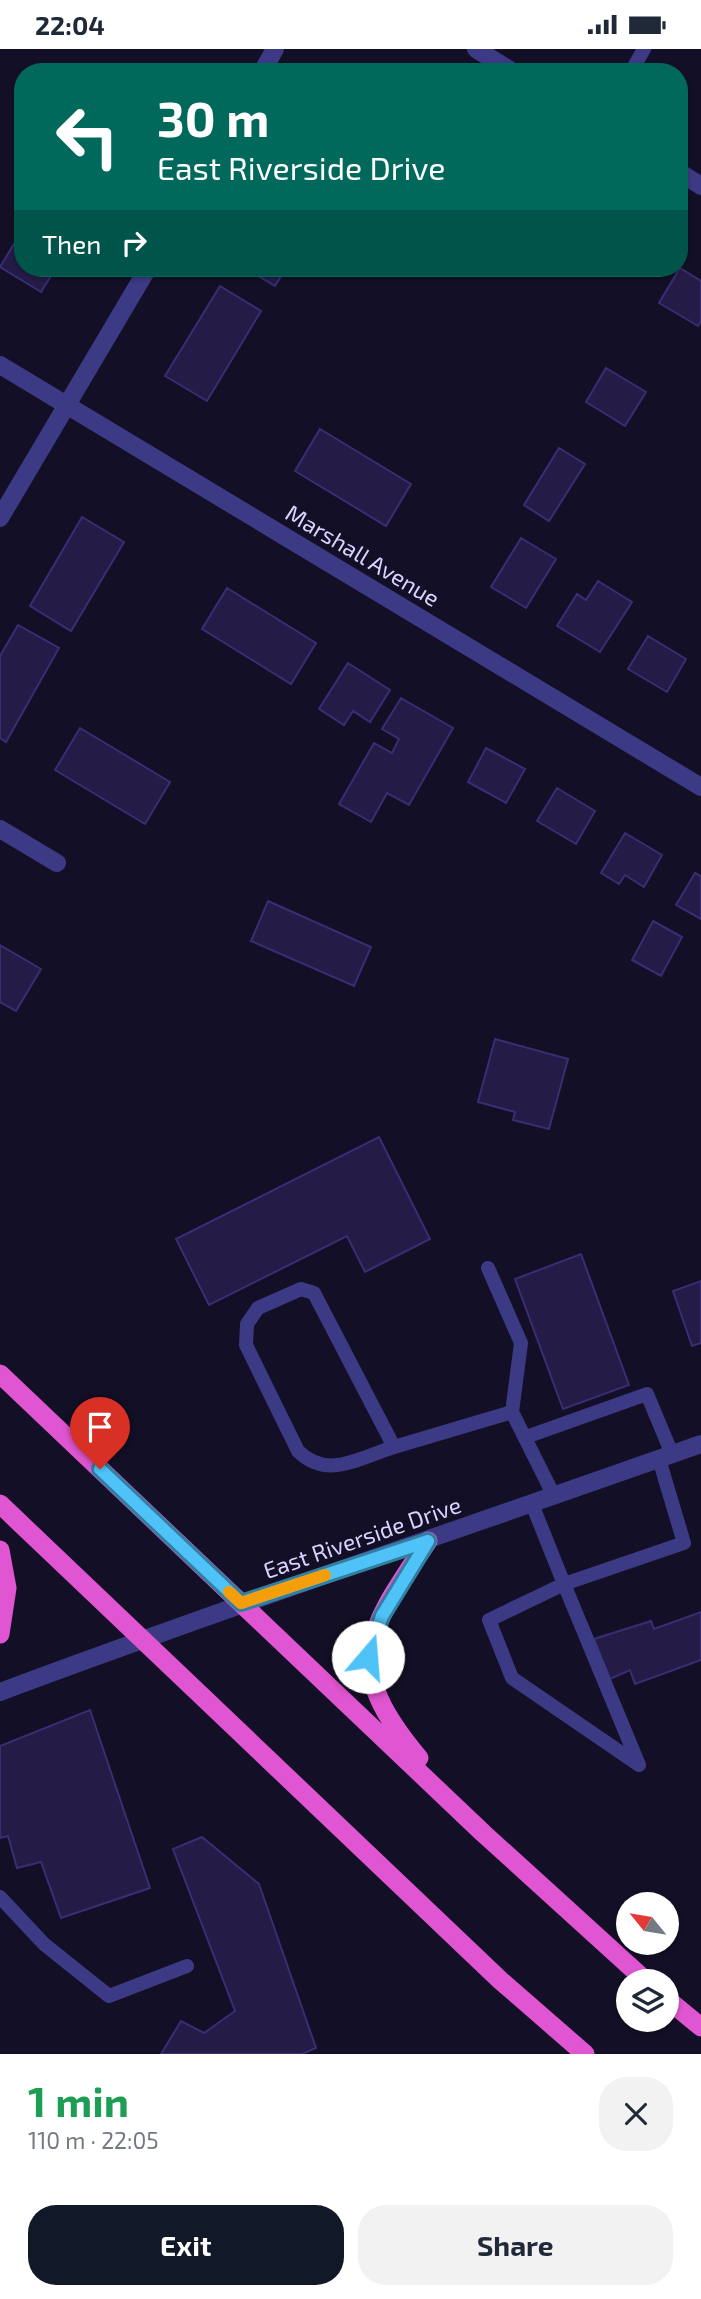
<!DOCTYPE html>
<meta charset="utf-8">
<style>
body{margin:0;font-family:"Exo 2",sans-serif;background:#f2f2f3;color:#1f2937;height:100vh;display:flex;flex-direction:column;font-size:26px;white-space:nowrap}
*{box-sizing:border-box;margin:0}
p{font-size:23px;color:#747a83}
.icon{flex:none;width:38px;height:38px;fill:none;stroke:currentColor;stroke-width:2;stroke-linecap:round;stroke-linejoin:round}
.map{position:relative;height:2005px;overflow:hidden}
.panel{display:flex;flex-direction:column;background:#fff;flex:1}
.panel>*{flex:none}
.banner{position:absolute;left:14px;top:14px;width:674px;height:214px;border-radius:28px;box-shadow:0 2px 5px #0004;background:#00695c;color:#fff;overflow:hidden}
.needle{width:46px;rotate:300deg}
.tools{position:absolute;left:616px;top:1843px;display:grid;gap:14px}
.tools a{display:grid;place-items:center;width:63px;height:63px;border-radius:50%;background:#fff;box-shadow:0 2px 5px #0004;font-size:35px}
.pin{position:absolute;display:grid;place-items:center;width:60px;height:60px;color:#fff;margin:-72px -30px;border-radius:50% 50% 50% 0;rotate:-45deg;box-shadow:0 0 7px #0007}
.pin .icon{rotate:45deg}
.me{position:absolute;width:77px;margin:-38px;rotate:18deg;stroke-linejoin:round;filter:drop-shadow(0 0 5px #0008)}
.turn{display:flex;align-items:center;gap:24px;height:147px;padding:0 28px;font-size:32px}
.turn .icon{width:91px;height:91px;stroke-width:2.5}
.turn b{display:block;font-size:49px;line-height:60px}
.then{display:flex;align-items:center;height:66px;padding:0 28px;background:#0003;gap:14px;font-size:26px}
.round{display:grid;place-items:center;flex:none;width:74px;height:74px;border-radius:28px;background:#f2f2f3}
.head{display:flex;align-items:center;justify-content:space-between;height:119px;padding:0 28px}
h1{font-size:42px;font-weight:700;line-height:52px;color:#1e9e55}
.button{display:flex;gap:14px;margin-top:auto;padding:14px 28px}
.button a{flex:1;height:80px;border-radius:28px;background:#111827;color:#fff;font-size:28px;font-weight:700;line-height:80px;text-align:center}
.button a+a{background:#f2f2f3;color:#1f2937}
.status{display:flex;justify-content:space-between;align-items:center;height:49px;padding:0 35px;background:#fff;direction:ltr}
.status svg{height:19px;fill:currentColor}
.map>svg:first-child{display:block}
.building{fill:#241b47;stroke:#3b2d73;stroke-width:2}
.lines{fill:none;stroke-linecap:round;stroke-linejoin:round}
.service{stroke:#3d3a85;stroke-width:14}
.minor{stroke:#3d3a85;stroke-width:18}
.tertiary{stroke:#3d3a85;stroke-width:18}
.trunk{stroke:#e055d1;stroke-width:19}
.route-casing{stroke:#337fa1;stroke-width:18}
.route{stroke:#4fc3f7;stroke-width:12}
.slow{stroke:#f59e0b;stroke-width:12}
.labels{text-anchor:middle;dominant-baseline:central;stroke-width:7;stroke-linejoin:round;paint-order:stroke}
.street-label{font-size:23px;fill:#d9d4ff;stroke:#130f26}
</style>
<div class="status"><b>22:04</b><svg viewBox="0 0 49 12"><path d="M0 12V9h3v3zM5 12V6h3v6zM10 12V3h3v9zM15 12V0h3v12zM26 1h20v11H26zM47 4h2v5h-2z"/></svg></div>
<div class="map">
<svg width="701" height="2005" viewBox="0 0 701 2005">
<rect width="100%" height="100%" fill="#130f26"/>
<!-- building -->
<path class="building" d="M23,180V219H56L41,243L0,218Z
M245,219H286L275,237Z
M680,219L701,232V272L698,277L659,254Z
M220,237L261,262L207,352L165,327Z
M606,319L646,343L625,377L586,353Z
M320,380L411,435L386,477L295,422Z
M559,399L585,415L549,472L524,456Z
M82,468L124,493L71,582L30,557Z
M521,489L556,510L526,559L491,538Z
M598,532L632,553L600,603L557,577L577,545L586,551Z
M227,539L316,594L291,635L202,580Z
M18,576L59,599L6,693L0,689V607Z
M648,587L686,610L667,643L628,620Z
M348,614L390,641L370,673L353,662L344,676L319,660Z
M401,649L453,679L409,756L387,744L371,773L339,755L374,694L392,704L399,690L382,680Z
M80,679L170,733L145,775L55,721Z
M486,699L525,720L506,754L468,733Z
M557,739L595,762L576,795L537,772Z
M625,784L662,806L644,838L625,826L619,835L601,824Z
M695,824L701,827V870L676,856Z
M268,852L371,898L354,937L251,892Z
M653,872L682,888L661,927L632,911Z
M0,896L41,920L16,962L0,953Z
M495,990L568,1010L549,1080L513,1071L515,1063L478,1053Z
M379,1088L430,1190L365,1223L347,1187L209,1256L176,1190Z
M581,1205L629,1336L563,1360L515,1230Z
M701,1232V1294L692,1297L673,1242Z
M701,1563V1611L635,1635L630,1621L610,1630L594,1590L651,1572L654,1580Z
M90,1661L150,1839L61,1869L41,1813L17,1819L8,1787L0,1789V1697Z
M202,1788L259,1835L316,1999L302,2005H161L181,1972L204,1984L235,1962L173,1800Z"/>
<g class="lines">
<!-- service -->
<path class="service" d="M631,23L644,0
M488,1219L521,1294L512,1363
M526,1388L647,1345L672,1405
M394,1398C359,1409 327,1431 298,1402L246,1296L247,1275L258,1259L301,1240L314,1244L394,1398L512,1363L554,1447
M532,1455L564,1535L684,1494L659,1410
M564,1535L639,1716L512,1629L489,1571Z
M0,1848L44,1895L109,1947L187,1917"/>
<!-- minor -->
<path class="minor" d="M476,0L513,23
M262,23L275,0
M679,123L701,137
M0,316L701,738
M0,469L148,219
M0,780L57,814"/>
<!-- tertiary -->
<path class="tertiary" d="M0,1643C232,1556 467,1478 701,1395"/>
<!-- trunk -->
<path class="trunk" d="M0,1325L483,1784L646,1932
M0,1455L500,1931L585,2005
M0,1501L7,1539L0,1585
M419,1709C341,1616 366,1584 428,1492
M667,1950L701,1978"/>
</g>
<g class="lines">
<!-- route casing -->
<g class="route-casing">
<path id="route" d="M100,1420L241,1554L428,1492L382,1567L368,1608"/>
</g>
<!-- route -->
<use href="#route" class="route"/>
<!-- slow -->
<path class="slow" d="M229,1543L241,1554L325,1526"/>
</g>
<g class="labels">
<!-- street labels -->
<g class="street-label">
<text transform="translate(363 506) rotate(31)">Marshall Avenue</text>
<text transform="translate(362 1488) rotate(-19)">East Riverside Drive</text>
</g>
</g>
</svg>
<div class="tools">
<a><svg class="needle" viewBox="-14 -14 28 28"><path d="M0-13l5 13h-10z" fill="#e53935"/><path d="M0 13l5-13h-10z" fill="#747a83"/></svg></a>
<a><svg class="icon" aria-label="layers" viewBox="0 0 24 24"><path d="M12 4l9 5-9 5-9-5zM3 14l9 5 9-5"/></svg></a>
</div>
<div class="pin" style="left:100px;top:1420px;background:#d93025"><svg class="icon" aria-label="arrive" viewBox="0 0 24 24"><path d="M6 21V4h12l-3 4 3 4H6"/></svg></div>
<svg class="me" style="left:368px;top:1608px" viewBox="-20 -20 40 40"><circle r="19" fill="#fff"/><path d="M0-13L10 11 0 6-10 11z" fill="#4fc3f7"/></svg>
<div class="banner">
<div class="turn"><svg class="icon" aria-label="left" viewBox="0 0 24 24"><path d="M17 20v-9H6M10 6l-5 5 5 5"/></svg><div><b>30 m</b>East Riverside Drive</div></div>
<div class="then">Then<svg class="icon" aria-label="right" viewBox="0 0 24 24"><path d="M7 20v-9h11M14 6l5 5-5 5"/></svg></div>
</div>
</div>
<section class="panel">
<div class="head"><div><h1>1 min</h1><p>110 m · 22:05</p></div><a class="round"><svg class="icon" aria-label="close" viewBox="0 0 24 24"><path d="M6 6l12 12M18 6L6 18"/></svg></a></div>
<div class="button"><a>Exit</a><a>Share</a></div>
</section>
